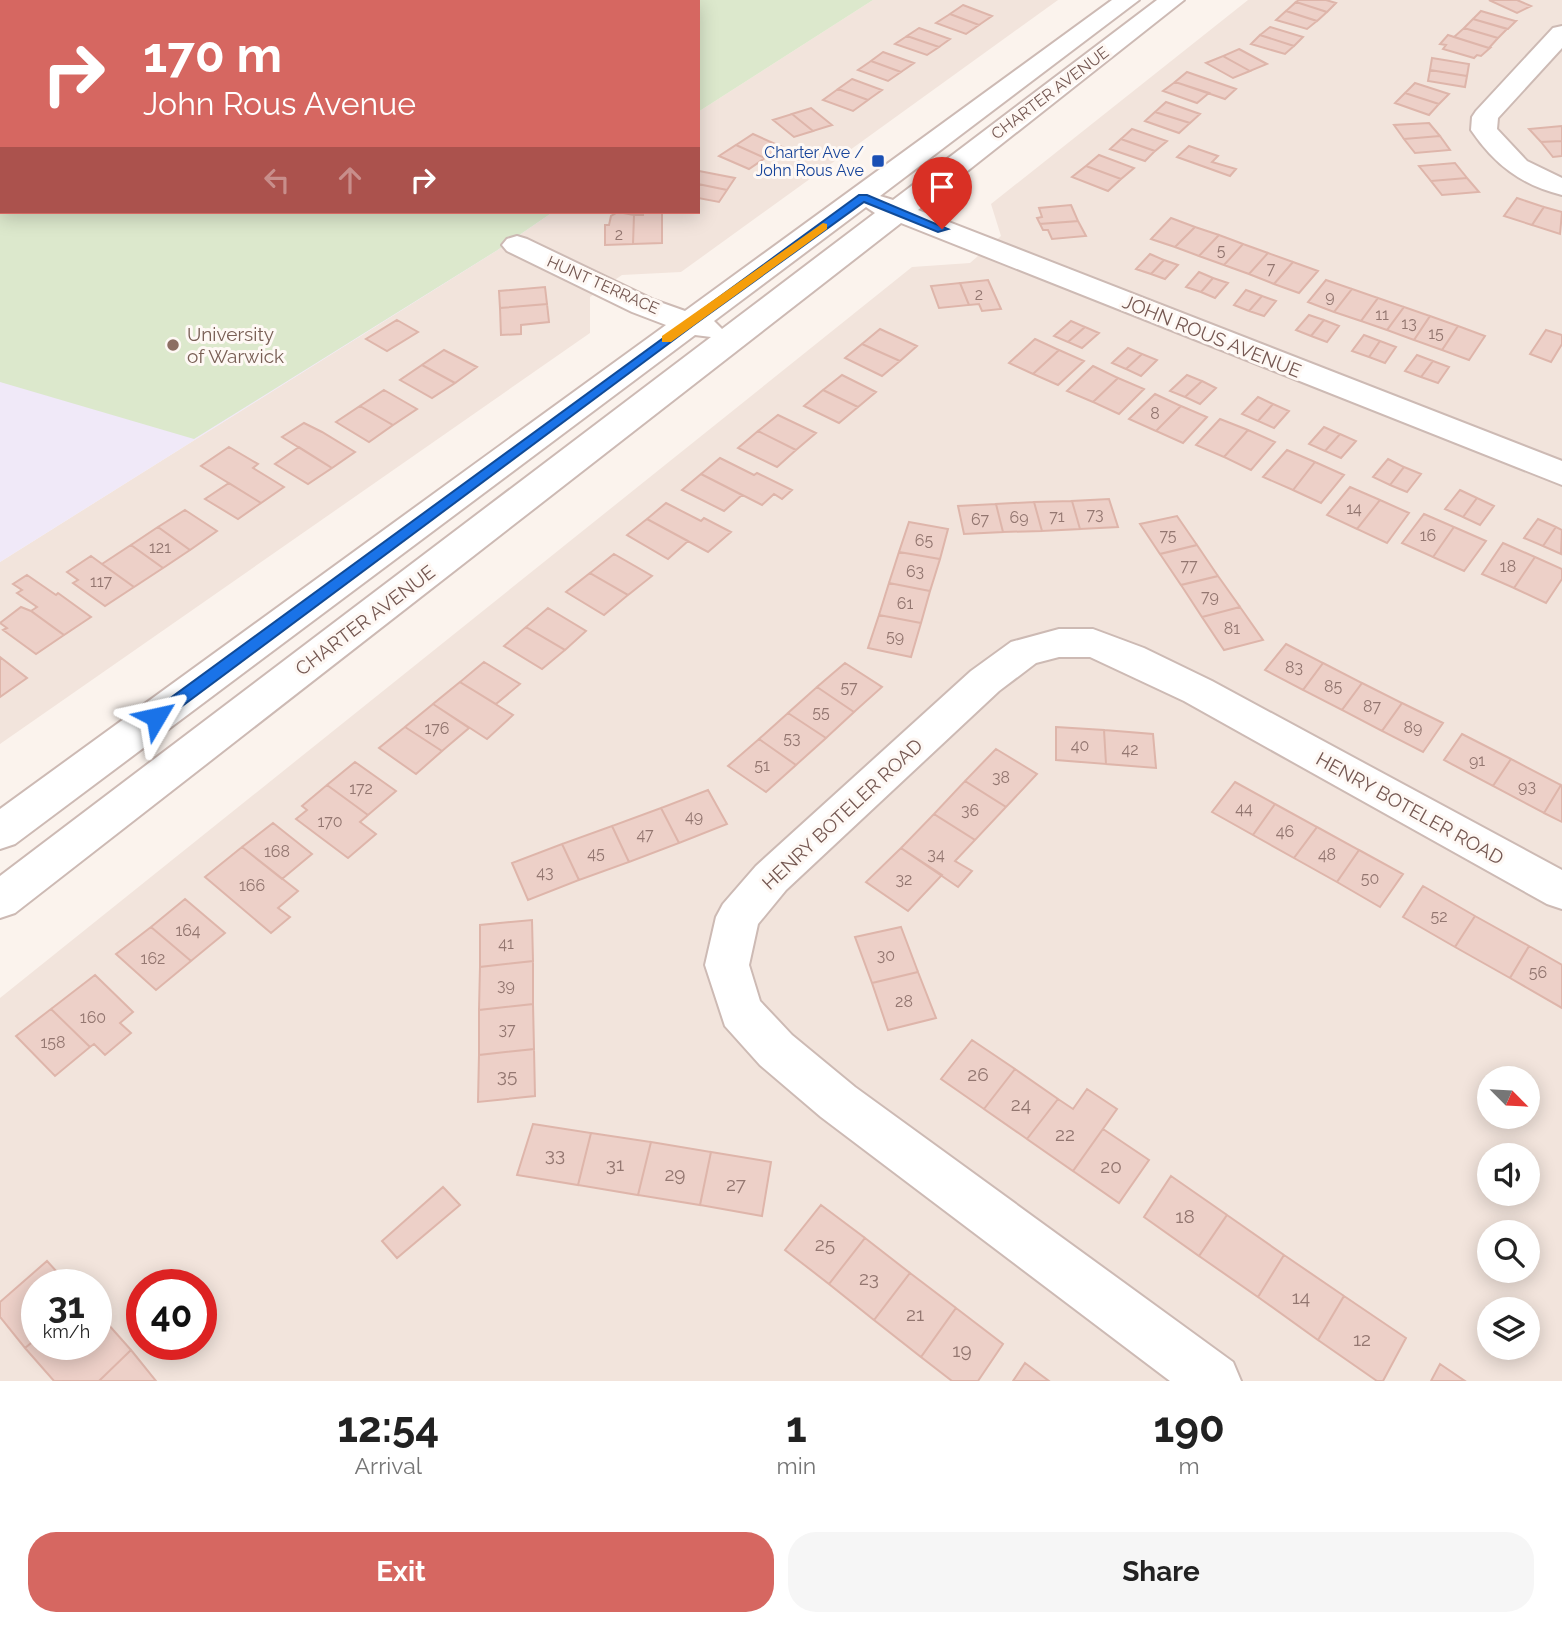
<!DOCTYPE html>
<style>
body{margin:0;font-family:Raleway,sans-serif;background:#f6f6f6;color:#222;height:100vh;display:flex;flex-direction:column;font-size:26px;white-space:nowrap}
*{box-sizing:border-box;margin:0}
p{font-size:23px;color:#767676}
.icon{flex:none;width:38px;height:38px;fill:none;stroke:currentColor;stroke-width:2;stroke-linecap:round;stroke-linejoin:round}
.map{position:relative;height:1381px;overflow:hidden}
.details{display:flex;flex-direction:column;background:#fff;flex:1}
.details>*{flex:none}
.top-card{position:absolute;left:0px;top:0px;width:700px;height:214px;box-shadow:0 4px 18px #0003;background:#d66761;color:#fff;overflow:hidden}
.needle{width:46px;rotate:114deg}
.tools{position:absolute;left:1477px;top:1066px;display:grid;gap:14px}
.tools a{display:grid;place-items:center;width:63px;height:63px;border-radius:50%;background:#fff;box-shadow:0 4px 18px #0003;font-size:35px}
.speed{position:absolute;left:21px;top:1269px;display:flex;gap:14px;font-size:35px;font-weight:700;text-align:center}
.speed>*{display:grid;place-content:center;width:91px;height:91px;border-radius:50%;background:#fff;box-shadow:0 4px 18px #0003;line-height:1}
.speed small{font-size:18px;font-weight:400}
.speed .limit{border:10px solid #d22;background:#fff;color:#111}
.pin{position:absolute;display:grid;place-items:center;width:60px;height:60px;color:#fff;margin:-72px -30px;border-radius:50% 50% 50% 0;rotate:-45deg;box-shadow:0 0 7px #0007}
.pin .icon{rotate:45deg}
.me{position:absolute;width:77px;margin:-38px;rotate:54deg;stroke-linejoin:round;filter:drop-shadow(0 0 5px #0008)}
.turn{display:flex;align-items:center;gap:24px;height:147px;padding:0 28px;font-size:32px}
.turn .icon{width:91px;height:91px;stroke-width:2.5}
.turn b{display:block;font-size:49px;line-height:60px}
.lanes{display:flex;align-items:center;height:66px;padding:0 28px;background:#0003;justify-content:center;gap:35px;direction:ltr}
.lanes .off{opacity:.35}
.eta{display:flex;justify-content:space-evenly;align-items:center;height:119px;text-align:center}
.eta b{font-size:42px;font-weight:700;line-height:49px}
.cta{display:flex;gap:14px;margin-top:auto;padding:14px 28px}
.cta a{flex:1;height:80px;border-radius:28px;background:#d66761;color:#fff;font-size:28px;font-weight:700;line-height:80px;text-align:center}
.cta a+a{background:#f6f6f6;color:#222}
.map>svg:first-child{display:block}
.residential{fill:#f2e4dc;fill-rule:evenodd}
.education{fill:#f0e9f8}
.green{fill:#dce8cc}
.building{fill:#edd0c8;stroke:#deb5aa;stroke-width:2}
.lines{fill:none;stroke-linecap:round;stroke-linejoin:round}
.minor-casing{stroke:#cdbab4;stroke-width:4}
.minor{fill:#fff;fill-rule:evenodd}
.route{fill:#1a73e8;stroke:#114b97;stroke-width:2}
.slow{fill:#f59e0b}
.transit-dot{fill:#1a4fb4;stroke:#fef8f4;stroke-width:2.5}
.education-dot{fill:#8d6e63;stroke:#fef8f4;stroke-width:2.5}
.labels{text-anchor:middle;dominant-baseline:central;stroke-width:6;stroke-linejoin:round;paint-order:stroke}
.far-street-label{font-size:16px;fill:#755852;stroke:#fef8f4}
.far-transit-label{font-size:16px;fill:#164399;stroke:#fef8f4;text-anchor:end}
.number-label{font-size:16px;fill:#937670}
.education-label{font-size:19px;fill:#785e54;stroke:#fef8f4;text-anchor:start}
.street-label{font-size:19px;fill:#755852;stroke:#fef8f4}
.near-number-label{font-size:19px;fill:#937670}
</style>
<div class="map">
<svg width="1562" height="1381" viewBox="0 0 1562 1381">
<rect width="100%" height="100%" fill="#fbf3ed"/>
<!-- residential -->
<path class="residential" d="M873,0H1058L681,272L622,275L590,297V333L0,744V562L496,251L553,212H698V112Z
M1248,0H1562V1381H0V998L912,267L970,263L1001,236L991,204ZM1489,1078H1528V1116H1489ZM1489,1155H1528V1194H1489ZM1489,1232H1528V1270H1489ZM37,1284H96V1344H37ZM142,1284H201V1344H142ZM1489,1309H1528V1348H1489Z"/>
<!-- education -->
<path class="education" d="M0,0H401L2,2V212H553L496,251L0,562Z"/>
<!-- green -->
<path class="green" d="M0,0H873L698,112V2H2V212H553L496,251L194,439L0,382Z"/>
<!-- building -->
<path class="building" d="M1299,0H1326L1336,3L1327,12L1296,2Z
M1489,0H1517L1531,6L1517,13Z
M1296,2L1327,12L1317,21L1286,11Z
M963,5L992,16L979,25L950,14Z
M1286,11L1317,21L1307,29L1276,20Z
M1481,11L1515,21H1516L1508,29L1473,19Z
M950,14L979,25L966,34L936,23Z
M1473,19L1507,29L1498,38L1464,28Z
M1270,27L1303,37L1294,46L1260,35Z
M919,28L950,39L939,47L907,36Z
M1464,28L1498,38L1489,48L1454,37Z
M1260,35L1294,46L1285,54L1251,44Z
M1448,35L1489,48H1490L1481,56L1477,55L1474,58L1443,49L1446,45L1440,44Z
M907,36L939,47L927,55L895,44Z
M1239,49L1267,64L1250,71L1223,56Z
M883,52L914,63L901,72L871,61Z
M1223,56L1250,71L1233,78L1206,63Z
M1432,58L1469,64L1467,76L1430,70Z
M871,61L901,72L888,81L858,70Z
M1430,70L1467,76L1465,87L1428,81Z
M1187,72L1236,89L1225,99L1175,82Z
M852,79L882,90L868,100L838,89Z
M1175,82L1209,93L1197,103L1163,91Z
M1415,83L1449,94L1439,104L1405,93Z
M838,89L868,100L853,111L823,100Z
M1405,93L1439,104L1429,115L1395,103Z
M1166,102L1200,114L1190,123L1155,112Z
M811,108L832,125L813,131L792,114Z
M1155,112L1190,123L1179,133L1145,121Z
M792,114L813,131L794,137L773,120Z
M1429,123L1440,136L1404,139L1394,125Z
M1562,126V141L1541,142L1529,129Z
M1132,129L1167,141L1155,151L1121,139Z
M753,134L782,147L765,158L736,145Z
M1440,136L1450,150L1415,153L1404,139Z
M1121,139L1155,151L1145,161L1110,149Z
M1562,141V156L1553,157L1541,142Z
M736,145L765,158L749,169L719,156Z
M1189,146L1218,156L1212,162L1236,169L1230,176L1177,157Z
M1099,155L1134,168L1121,179L1086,166Z
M1455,163L1467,178L1431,181L1419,166Z
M1086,166L1121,179L1108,191L1072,177Z
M699,171L735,178L727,190L698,184Z
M1467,178L1479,192L1442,195L1431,181Z
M698,184L727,190L719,202L698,198Z
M1517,198L1544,207L1532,225L1504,216Z
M1071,205L1078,221L1040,224L1037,218L1042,217L1039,208Z
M1544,207L1562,212L1560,234L1532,225Z
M618,212L634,215L633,244L605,245V225H609L611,216Z
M643,212H662V243L633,244L634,215H643Z
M1171,218L1195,227L1175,247L1151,239Z
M1078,221L1086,236L1052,239L1048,230H1043L1040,224Z
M1195,227L1219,235L1199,256L1175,247Z
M1219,235L1243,244L1224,265L1199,256Z
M1243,244L1268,253L1249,274L1224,265Z
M1268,253L1293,262L1274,284L1249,274Z
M1150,254L1164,260L1151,274L1136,269Z
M1164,260L1178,265L1165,279L1151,274Z
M1293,262L1318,271L1299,293L1274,284Z
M1199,272L1213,278L1201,292L1186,287Z
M1213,278L1228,283L1215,298L1201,292Z
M988,280L1001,309L982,311L979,304L969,305L960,283Z
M1326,280L1352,289L1334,312L1308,302Z
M960,283L969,305L939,308L931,286Z
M545,287L547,304L500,308L499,291Z
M1352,289L1378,298L1361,321L1334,312Z
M1246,290L1262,296L1249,311L1234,305Z
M1262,296L1276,301L1264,316L1249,311Z
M1378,298L1404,307L1387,330L1361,321Z
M547,304L549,322L521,325V334L501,335L500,308Z
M1404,307L1430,316L1414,340L1387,330Z
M1309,315L1324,320L1311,336L1296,330Z
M1430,316L1458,326L1442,350L1414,340Z
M397,320L418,332L387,351L366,339Z
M1324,320L1339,326L1327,342L1311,336Z
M1071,321L1085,327L1068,342L1054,336Z
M1458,326L1485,336L1469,360L1442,350Z
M1085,327L1099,333L1082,348L1068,342Z
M880,329L917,346L900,361L862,344Z
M1546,330L1562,335V344L1551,362L1530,354Z
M1364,335L1380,341L1369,357L1352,351Z
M1035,339L1059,350L1033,374L1009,363Z
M1380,341L1396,347L1385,363L1369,357Z
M862,344L900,361L882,376L845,358Z
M1128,348L1142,354L1126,369L1112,363Z
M444,350L477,367L455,383L422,365Z
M1059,350L1084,361L1058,385L1033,374Z
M1142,354L1157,360L1141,376L1126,369Z
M1417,355L1433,361L1421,377L1405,371Z
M1433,361L1449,367L1438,383L1421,377Z
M422,365L455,383L432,398L400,380Z
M1093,366L1118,378L1093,402L1067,391Z
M842,375L876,392L858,407L823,390Z
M1187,375L1202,381L1185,397L1170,391Z
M1118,378L1144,389L1119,414L1093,402Z
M1202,381L1216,388L1200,404L1185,397Z
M384,390L417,409L393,425L360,406Z
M823,390L858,407L839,423L804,406Z
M1155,394L1181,406L1156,431L1129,419Z
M1258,397L1273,404L1258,421L1242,414Z
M1273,404L1289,411L1274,428L1258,421Z
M360,406L393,425L369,442L336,422Z
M1181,406L1207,417L1183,443L1156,431Z
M778,415L816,433L796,450L758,431Z
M1220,419L1248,430L1224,457L1196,445Z
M304,423L322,432L355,452L332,468L282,437Z
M1324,427L1340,434L1325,451L1309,444Z
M1248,430L1275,442L1251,470L1224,457Z
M758,431L796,450L777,467L738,448Z
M1340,434L1356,441L1341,458L1325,451Z
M229,447L258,464L253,468L284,487L261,503L201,466Z
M299,447L332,468L308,484L275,464Z
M1287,450L1315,462L1293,490L1263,477Z
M720,458L754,475L757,473L792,490L782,499L774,494L762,505L701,474Z
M1388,459L1404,467L1390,485L1373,477Z
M1315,462L1344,475L1321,503L1293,490Z
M1404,467L1421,474L1407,492L1390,485Z
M701,474L742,495L724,511L682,490Z
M229,483L261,503L238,519L205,499Z
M1350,487L1380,500L1357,529L1327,515Z
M1460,490L1477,498L1463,517L1445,509Z
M1477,498L1494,506L1480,525L1463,517Z
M1109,499L1118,527L1080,529L1072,501Z
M1380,500L1409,513L1387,543L1357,529Z
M1072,501L1080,529L1042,531L1034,502Z
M1034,502L1042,531L1003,532L996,504Z
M666,503L701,521L704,518L731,532L708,552L647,519Z
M996,504L1003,532L964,534L958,506Z
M185,510L217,531L190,550L158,527Z
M1424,514L1454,527L1433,557L1402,543Z
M1177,516L1197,545L1160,554L1140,524Z
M647,519L688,541L668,559L627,535Z
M1538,519L1556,527L1543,546L1524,538Z
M909,522L948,529L940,559L899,552Z
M158,527L190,550L163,568L131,545Z
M1454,527L1486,541L1464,571L1433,557Z
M1556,527L1562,530L1561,554L1543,546Z
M1503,543L1535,557L1514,588L1482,574Z
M131,545L163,568L134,587L102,564Z
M1197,545L1218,576L1181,585L1160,554Z
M899,552L940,559L930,591L889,583Z
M614,554L652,576L628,595L590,573Z
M91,556L102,564L134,587L105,606L73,583L78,580L67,572Z
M1535,557L1562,569V579L1546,603L1514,588Z
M590,573L628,595L604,615L566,592Z
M27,575L56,595L58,593L91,617L64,635L31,611L37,607L17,593L22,590L13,584Z
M1218,576L1240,607L1202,617L1181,585Z
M889,583L930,591L921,623L879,615Z
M21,607L31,611L64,635L36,654L3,630L7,628L0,623Z
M1240,607L1263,640L1224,650L1202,617Z
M548,608L586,631L565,650L526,627Z
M879,615L921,623L911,657L868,648Z
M526,627L565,650L542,669L504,646Z
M1286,644L1323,663L1303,690L1265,670Z
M0,657L27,678L0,697Z
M484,662L520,684L496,704L460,682Z
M845,663L882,687L854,712L817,687Z
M1323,663L1362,683L1342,710L1303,690Z
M460,682L513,715L487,739L433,704Z
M1362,683L1402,703L1382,731L1342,710Z
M817,687L854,712L826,738L788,713Z
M1402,703L1443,723L1423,752L1382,731Z
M433,704L469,728L442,751L405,727Z
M788,713L826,738L796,765L759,739Z
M405,727L442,751L416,774L379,748Z
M1056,727L1104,730L1106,764L1056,760Z
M1104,730L1153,734L1156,768L1106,764Z
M1462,734L1511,759L1493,786L1444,760Z
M759,739L796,765L766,792L728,766Z
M996,749L1037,774L1006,807L965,781Z
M1511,759L1561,785L1544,813L1493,786Z
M355,762L396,791L368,815L327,785Z
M965,781L1006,807L975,840L934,814Z
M1235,782L1275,804L1253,835L1212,812Z
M327,785L368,815L360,822L376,834L348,858L296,819L307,810L302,806Z
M1561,785L1562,786V822L1544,813Z
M708,790L727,824L679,843L661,808Z
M1275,804L1317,827L1294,858L1253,835Z
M661,808L679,843L629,862L612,826Z
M934,814L975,840L955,861L972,871L958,887L901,848Z
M273,823L312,854L282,879L242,847Z
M612,826L629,862L579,880L562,844Z
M1317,827L1359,850L1337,882L1294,858Z
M562,844L579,880L528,900L512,863Z
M242,847L298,891L278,908L290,917L271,933L205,877Z
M901,848L942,875L908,911L866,882Z
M1359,850L1403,874L1380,907L1337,882Z
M1423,886L1475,916L1455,947L1403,917Z
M185,899L225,933L191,961L151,927Z
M1475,916L1529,946L1510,978L1455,947Z
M532,920L533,961L480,967V925Z
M151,927L191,961L156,990L116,954Z
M901,927L918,972L872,983L855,937Z
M1529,946L1562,965V1008L1510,978Z
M533,961V1004L479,1010L480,967Z
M918,972L936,1018L888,1030L872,983Z
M95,975L133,1012L120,1023L131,1033L105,1055L94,1044L90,1047L51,1009Z
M533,1004L534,1049L479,1055V1010Z
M51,1009L90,1047L55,1076L16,1036Z
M972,1040L1015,1069L984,1109L941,1079Z
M534,1049L535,1096L478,1102L479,1055Z
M1015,1069L1058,1099L1027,1139L984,1109Z
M1087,1089L1117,1109L1073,1171L1027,1139L1058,1099L1073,1109Z
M533,1124L591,1133L578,1185L517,1175Z
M1103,1129L1149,1160L1119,1203L1073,1171Z
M591,1133L651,1142L638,1195L578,1185Z
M651,1142L711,1152L700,1205L638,1195Z
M711,1152L771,1162L762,1216L700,1205Z
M1171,1176L1227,1215L1199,1256L1144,1217Z
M443,1187L460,1205L397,1258L382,1241Z
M821,1205L865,1238L829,1284L785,1250Z
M1227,1215L1284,1255L1258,1297L1199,1256Z
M865,1238L910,1273L874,1320L829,1284Z
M1284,1255L1344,1296L1318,1340L1258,1297Z
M47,1261L68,1284H37V1338L25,1348L0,1317V1302Z
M910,1273L956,1308L921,1357L874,1320Z
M1344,1296L1406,1338L1383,1381H1377L1318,1340Z
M956,1308L1003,1344L978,1381H952L921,1357Z
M107,1323L131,1350L99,1381H54L25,1348L37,1338V1344H96V1332Z
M131,1350L156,1381H99Z
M1025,1363L1049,1381H1013Z
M1440,1364L1465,1381H1431Z"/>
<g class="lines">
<!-- minor casing -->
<g class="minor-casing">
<path id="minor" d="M1112,0H1139L880,196L893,200L1157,0H1184L918,210L1562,461V485L901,223L15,913L0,918V876L711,337L695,335L15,844L0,849V809L666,325L632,312L507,251L502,245L507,239L517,236L527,239L654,300L685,311ZM866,207L875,213L722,329L714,321Z
M1562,26V48L1498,118L1497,129L1527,161L1562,178V195C1521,185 1494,164 1471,130L1472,117L1476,111L1553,28Z
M1059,629H1093L1144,648L1212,681L1562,870V909L1547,904L1184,701L1090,657H1059L1036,663L999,691L786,890L758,924L749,965L760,1001L792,1035L855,1087L1233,1362L1241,1381H1170L821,1117L760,1065L725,1026L705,965L716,917L723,904L756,866L971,671L1011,642Z"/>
</g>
<!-- minor -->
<use href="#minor" class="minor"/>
</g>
<!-- route -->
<path class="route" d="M859,195H867L948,229L938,232L864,202L695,324L162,721H150L148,717L150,713Z"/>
<!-- slow -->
<path class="slow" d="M823,223L827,224V229L671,342H662V336Z"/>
<!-- markers -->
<rect class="transit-dot" x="871" y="154" width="14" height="14" rx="3.5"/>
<circle class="education-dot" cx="173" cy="345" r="7"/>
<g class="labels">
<!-- far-street labels -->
<g class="far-street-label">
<text transform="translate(1050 93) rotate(-37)">CHARTER AVENUE</text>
<text transform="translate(603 285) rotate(24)">HUNT TERRACE</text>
</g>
<!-- far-transit labels -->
<g class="far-transit-label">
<text x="864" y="152">Charter Ave /<tspan x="864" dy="18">John Rous Ave</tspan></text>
</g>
<!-- number labels -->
<g class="number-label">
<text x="619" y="234">2</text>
<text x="1221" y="250">5</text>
<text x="1271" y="268">7</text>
<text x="979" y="294">2</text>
<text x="1330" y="296">9</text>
<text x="1382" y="314">11</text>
<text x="1409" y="323">13</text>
<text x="1436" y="333">15</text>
<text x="1155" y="413">8</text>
<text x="1354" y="508">14</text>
<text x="1095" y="514">73</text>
<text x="1057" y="516">71</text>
<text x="1019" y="517">69</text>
<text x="980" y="519">67</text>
<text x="1168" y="535">75</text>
<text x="1428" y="535">16</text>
<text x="924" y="540">65</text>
<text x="160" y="547">121</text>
<text x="1189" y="565">77</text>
<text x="1508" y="566">18</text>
<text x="915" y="571">63</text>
<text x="101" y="581">117</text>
<text x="1210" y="596">79</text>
<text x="905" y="603">61</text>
<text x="1232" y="628">81</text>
<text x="895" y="636">59</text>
<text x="1294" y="667">83</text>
<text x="1333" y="686">85</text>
<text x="849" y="687">57</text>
<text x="1372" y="706">87</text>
<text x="821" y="712">55</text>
<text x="1413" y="727">89</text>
<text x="437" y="728">176</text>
<text x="792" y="738">53</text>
<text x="1080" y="745">40</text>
<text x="1130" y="749">42</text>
<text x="1477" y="760">91</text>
<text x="762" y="765">51</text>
<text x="1001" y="777">38</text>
<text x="1527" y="786">93</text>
<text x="361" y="788">172</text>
<text x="1244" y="808">44</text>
<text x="970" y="810">36</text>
<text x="694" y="816">49</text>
<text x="330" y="821">170</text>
<text x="1285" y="831">46</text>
<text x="645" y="834">47</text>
<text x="277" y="851">168</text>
<text x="596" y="853">45</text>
<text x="936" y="854">34</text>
<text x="1327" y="854">48</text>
<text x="545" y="872">43</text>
<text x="1370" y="878">50</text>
<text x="904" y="879">32</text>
<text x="252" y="885">166</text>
<text x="1439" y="916">52</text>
<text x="188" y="930">164</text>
<text x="506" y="943">41</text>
<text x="886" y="955">30</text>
<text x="153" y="958">162</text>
<text x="1538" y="972">56</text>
<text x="506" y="985">39</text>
<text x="904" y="1001">28</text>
<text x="93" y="1017">160</text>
<text x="507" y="1029">37</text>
<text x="53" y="1042">158</text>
</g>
<!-- education labels -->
<g class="education-label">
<text x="187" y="334">University<tspan x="187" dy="22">of Warwick</tspan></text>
</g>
<!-- street labels -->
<g class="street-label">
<text transform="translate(1212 336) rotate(22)">JOHN ROUS AVENUE</text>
<text transform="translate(365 620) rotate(-37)">CHARTER AVENUE</text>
<text transform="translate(1410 808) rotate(29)">HENRY BOTELER ROAD</text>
<text transform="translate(842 814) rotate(-43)">HENRY BOTELER ROAD</text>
</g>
<!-- near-number labels -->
<g class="near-number-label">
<text x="978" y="1074">26</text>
<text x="507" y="1075">35</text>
<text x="1021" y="1104">24</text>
<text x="1065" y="1134">22</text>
<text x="555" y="1154">33</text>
<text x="615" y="1164">31</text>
<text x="1111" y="1166">20</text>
<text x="675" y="1174">29</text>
<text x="736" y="1184">27</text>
<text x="1185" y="1216">18</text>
<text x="825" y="1244">25</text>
<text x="869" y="1278">23</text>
<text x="1301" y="1297">14</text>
<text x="915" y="1314">21</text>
<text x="1362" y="1339">12</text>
<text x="962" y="1350">19</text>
</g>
</g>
</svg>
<div class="tools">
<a><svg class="needle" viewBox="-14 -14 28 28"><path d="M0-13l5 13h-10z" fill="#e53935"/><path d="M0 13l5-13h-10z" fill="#767676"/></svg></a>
<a><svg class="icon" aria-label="sound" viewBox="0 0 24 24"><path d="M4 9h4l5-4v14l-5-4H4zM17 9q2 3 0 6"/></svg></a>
<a><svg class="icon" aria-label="search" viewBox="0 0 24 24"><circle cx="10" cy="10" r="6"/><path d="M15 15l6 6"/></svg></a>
<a><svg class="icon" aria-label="layers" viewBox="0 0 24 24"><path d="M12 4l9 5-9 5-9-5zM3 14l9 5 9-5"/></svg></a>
</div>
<div class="speed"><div>31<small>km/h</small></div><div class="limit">40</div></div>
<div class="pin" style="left:942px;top:229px;background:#d93025"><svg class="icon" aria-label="arrive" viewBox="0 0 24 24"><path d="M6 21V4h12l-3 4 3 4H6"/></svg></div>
<svg class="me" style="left:156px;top:717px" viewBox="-20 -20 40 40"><path d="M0-17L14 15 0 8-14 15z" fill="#1a73e8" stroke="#fff" stroke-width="4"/></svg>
<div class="top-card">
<div class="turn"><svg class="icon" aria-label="right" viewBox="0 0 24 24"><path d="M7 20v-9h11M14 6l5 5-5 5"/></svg><div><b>170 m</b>John Rous Avenue</div></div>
<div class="lanes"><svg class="icon off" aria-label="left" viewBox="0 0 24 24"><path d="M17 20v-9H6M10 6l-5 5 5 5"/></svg><svg class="icon off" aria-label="ahead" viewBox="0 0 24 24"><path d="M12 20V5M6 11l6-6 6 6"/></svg><svg class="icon" aria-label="right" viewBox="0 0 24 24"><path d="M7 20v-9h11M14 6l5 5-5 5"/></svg></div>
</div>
</div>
<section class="details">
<div class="eta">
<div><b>12:54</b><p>Arrival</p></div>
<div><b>1</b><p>min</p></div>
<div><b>190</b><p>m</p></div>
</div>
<div class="cta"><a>Exit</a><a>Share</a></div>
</section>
